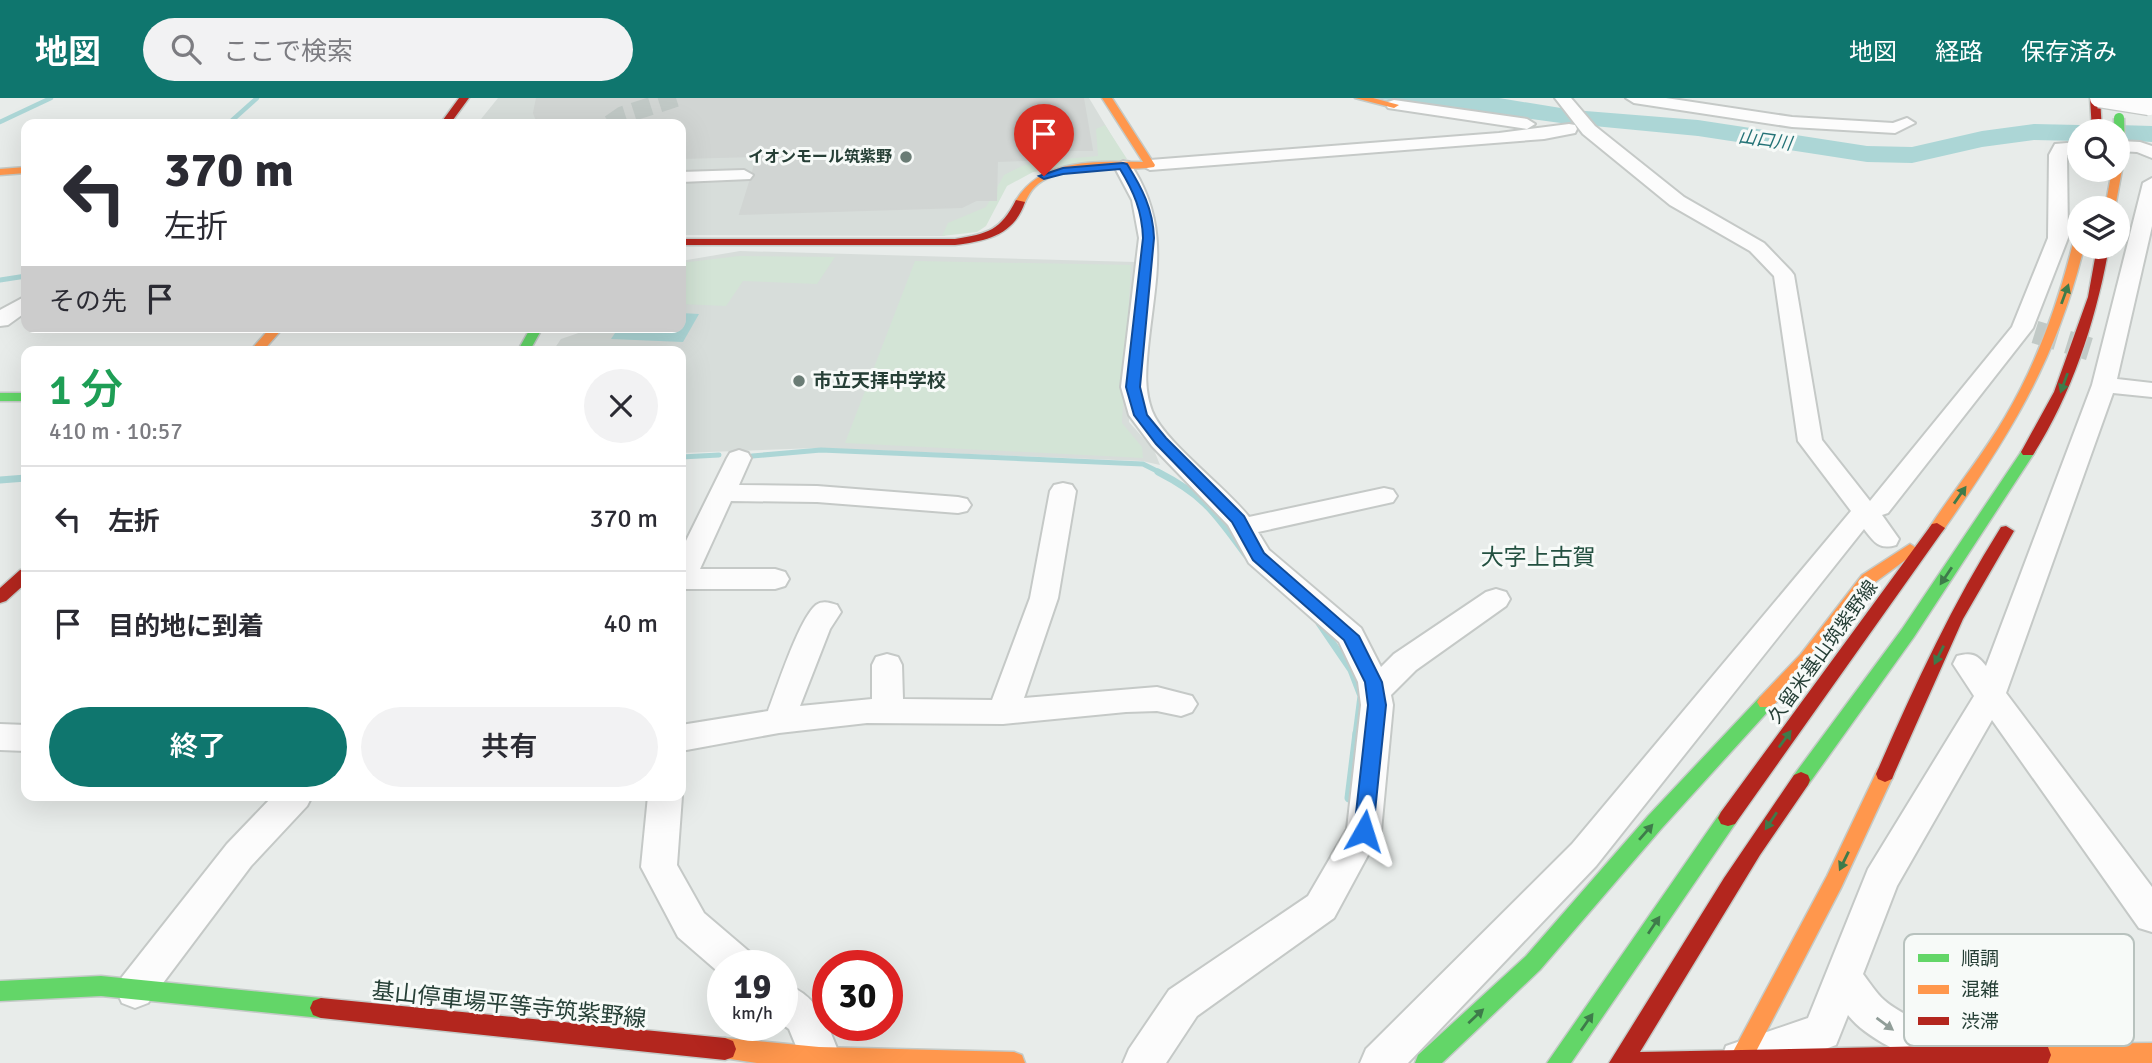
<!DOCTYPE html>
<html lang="ja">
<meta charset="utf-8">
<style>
body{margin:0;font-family:Signika,"Noto Sans JP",sans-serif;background:#f2f2f3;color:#2b2b33;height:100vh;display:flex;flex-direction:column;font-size:26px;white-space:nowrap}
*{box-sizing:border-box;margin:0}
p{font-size:23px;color:#7c7c81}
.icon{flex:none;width:38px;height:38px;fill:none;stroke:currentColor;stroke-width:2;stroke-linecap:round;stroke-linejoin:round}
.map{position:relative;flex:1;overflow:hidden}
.panel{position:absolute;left:21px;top:248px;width:665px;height:455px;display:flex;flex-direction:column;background:#fff;border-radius:14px;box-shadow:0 7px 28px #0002}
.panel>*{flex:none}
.top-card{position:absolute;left:21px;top:21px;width:665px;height:214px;border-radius:14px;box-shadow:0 7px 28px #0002;background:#fff;color:#2b2b33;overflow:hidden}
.tools{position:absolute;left:2067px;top:21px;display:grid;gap:14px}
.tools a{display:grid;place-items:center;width:63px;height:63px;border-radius:50%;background:#fff;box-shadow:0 7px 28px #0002;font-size:35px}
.speed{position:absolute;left:707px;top:852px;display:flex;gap:14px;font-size:35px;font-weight:700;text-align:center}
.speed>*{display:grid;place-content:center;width:91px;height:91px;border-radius:50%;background:#fff;box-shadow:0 7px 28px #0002;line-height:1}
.speed small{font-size:18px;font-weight:400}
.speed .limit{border:10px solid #d22;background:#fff;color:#111}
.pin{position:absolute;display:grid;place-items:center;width:60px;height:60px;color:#fff;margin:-72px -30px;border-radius:50% 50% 50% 0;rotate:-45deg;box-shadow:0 0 7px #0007}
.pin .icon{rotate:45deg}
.me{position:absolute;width:77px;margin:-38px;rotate:6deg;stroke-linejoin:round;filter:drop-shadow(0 0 5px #0008)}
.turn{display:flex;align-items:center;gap:24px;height:147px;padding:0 28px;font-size:32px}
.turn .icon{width:91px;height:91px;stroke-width:2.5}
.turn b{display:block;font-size:49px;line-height:60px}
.then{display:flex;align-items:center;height:66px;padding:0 28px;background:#0003;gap:14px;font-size:26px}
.round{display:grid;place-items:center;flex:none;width:74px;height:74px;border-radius:37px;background:#f2f2f3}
.head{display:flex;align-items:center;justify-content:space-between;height:119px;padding:0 28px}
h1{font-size:42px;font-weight:600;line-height:52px;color:#1e9e55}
.button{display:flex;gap:14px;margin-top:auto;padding:14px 28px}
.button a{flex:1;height:80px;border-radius:42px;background:#0f766e;color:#fff;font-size:28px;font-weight:600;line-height:80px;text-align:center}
.button a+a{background:#f2f2f3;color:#2b2b33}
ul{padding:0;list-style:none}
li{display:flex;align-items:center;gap:21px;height:105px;padding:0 28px;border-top:2px solid #e1e1e2}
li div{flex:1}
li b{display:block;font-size:26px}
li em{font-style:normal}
header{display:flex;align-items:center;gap:42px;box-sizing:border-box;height:98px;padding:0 35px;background:#0f766e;color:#fff}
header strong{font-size:33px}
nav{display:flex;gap:38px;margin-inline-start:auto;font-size:24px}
.search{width:490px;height:63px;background:#f2f2f3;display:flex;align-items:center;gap:18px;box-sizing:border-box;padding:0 24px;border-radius:38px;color:#7c7c81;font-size:26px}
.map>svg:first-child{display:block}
.built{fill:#d7ddda}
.green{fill:#d3e4d6}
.water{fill:#acd6d6}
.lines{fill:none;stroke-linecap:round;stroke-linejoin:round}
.stream-far3{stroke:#acd6d6;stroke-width:4.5}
.stream-far2{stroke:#acd6d6;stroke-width:5}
.stream-far1{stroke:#acd6d6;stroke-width:7}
.stream{stroke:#acd6d6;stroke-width:9}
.river{fill:#acd6d6;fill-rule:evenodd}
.building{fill:#d1d5d3;stroke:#d1d5d3;stroke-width:2}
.street-tunnel-far1{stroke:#c1c9c6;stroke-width:18;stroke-dasharray:18 9;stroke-linecap:butt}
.street-tunnel{stroke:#c1c9c6;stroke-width:23;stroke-dasharray:23 11;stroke-linecap:butt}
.street-casing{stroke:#c5c9c7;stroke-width:4}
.fast-casing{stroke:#c4cac7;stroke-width:3}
.slow-casing{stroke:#c4cac7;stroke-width:3}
.jam-casing{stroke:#c4cac7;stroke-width:3}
.street{fill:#fcfcfc;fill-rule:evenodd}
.fast{fill:#63d668;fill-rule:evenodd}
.slow{fill:#ff974d;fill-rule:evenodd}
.jam{fill:#b3261e;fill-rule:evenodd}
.street-bridge-casing{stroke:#c5c9c7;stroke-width:21;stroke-linecap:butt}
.fast-bridge-casing{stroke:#c3cac8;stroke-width:13;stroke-linecap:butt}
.street-bridge{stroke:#fcfcfc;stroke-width:18}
.fast-bridge{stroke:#63d668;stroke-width:10}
.oneway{fill:#3e7b4a}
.oneway2{fill:#919e99}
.route{fill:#1a73e8;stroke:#114b97;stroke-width:2}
.poi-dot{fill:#6a7c75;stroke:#f7faf8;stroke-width:2.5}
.labels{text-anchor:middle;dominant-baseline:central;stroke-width:6;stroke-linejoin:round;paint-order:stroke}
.far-poi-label{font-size:16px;font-weight:bold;fill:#263f36;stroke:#f7faf8;text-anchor:end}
.far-water-label{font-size:18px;font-style:italic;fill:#247377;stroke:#f7faf8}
.poi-label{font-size:19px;font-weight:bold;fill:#263f36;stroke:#f7faf8;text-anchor:start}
.street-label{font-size:19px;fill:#263f36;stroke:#f7faf8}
.quarter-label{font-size:23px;fill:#235040;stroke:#f7faf8}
.near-street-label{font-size:23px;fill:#263f36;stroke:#f7faf8}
.key{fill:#f7faf8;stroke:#b8c2be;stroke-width:2}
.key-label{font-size:19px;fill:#263f36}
</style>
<header>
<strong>地図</strong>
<div class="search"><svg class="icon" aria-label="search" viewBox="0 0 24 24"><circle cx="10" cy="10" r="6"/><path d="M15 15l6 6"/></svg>ここで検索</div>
<nav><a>地図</a><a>経路</a><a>保存済み</a></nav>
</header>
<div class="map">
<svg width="2152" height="965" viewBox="0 0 2152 965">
<rect width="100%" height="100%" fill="#e8ecea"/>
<!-- built -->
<path class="built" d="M498,0H1089L1124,58L1033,72L1004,87L995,108L944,138L681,137V26H477Z
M740,153L1136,164L1129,324L1154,352L1160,367L1142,363L816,350L681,355V254H552L561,241L596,229H681V163Z"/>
<!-- green -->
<path class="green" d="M1105,27L1127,61L1033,74L1007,88L986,128L977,134L942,138L948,125L986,109L1004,77L1022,68L1042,63L1098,58L1096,31Z
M739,158L835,159L817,186L743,183L726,208L681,206V165Z
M915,163L1131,167L1122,325L1142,349L1143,360L845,345Z"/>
<!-- water -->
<path class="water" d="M1374,0H1464L1562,12L1568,26Z
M681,215L699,216L683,244L611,241L619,229H681Z"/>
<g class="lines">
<!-- stream-far3 -->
<path class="stream-far3" d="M0,24L51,0
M228,26L257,0"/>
<!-- stream-far2 -->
<path class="stream-far2" d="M0,182L26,178
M752,358L821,352L1143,366L1161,375
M681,359L719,357"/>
<!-- stream-far1 -->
<path class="stream-far1" d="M1158,374C1205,398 1215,415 1246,457
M0,382L26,380
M1319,525L1351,572L1361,598L1356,637"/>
<!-- stream -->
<path class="stream" d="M1349,700L1357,635"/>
<!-- river -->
<path class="river" d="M1440,0H1499L1573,12L1698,22L1867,48L1912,49L1982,33L2034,26L2079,27L2090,33H2079V43L2034,42L1982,49L1912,65L1867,64L1698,38L1573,26L1452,7L1443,5Z
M2118,27L2152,28V44L2118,42V33H2107Z"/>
</g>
<!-- building -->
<path class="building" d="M537,0H1083L1092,52H1053L1054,61L997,63L996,102H976L962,109L740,116L750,84L755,79L753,74L757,58L681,60V26H538L534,15Z"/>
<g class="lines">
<!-- street-tunnel-far1 -->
<path class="street-tunnel-far1" d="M610,26L623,17L676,0"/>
<!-- street-tunnel -->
<path class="street-tunnel" d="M2035,234L2093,252"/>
<!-- street casing -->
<g class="street-casing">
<path id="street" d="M1555,0H1571L1595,28L1684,99L1764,145L1791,173L1794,177L1822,342L1870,403L2012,229L2048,140L2049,57L2055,46L2079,44V54L2067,57L2068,140L2033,230L1888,415L1882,417L1899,441L1896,447C1879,452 1874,444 1864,431L1596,768L1408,965H1360L1366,951L1572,746L1851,413L1798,343L1774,178L1750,153L1670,107L1583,36Z
M1626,0H1666L1792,19L1893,25L1907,20L1915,25L1895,35L1792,29L1634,5Z
M1394,2L1527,21L1535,26L1527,31L1388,10L1386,7L1388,4Z
M1569,26L1575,27L1577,31L1575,35L1544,41L1150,72L1141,67L1150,62L1499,35Z
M2118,43L2140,44L2152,48V60L2137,54L2118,53Z
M1123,63L1129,64C1172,127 1155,180 1148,250C1146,272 1144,291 1152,313C1164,344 1226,389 1249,419L1384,390L1393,392L1397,398L1393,404L1258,434L1269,452L1361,530L1381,569L1394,556L1486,494L1496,491L1506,494L1510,501L1506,508L1416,572L1391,597L1393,607L1381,733L1334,820L1197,918L1166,965H1123L1129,951L1169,892L1308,798L1347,731L1361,607L1358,584L1339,544L1249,465L1228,427L1152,348L1129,317L1121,289L1139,140L1132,102L1114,68Z
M744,72L753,77L750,81L681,84V74Z
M2152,80V128L2117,281L2152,285V299L2113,295L2006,595L2152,789V834L2139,830L1992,622L1897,788L1863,876C1870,885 1876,895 1884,902C1904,920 1935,925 1945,949L1939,963C1912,965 1864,938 1848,917L1836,947L1788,965H1720L1726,948L1808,920L1868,771L1974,598L1953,566L1957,558C1971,554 1977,556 1986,568L2092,287L2143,85Z
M26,198V214L8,227L0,228V212Z
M739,352L748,355L751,360L739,387L817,388L958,399L967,401L971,407L967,413L958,415L817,404L731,403L700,471H775L785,474L789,481L785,488L775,491H681V453L727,360L730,355Z
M1063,385L1072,387L1076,393L1058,500L1024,600L1157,589L1192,598L1197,606L1192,614L1181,618L1157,613L1126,614L1003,626L867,625L779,635L681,653V627L768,613C777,590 799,521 816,507C823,502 830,505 837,507L841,514L830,531L800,608L872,601V567L876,559L887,556L898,559L902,567L903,601L992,602L1030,500L1050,393L1054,387Z
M0,626L26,627V653L0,652Z
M681,696L682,698L677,767L704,815L752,856L758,868H723V878L678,839L641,769L648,698Z
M273,698H312L307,708L251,768L148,905L135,910L122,905L116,892L122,879L227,746Z
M782,884C823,900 827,928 843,965H803L789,931L782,926Z"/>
</g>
<!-- fast casing -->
<g class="fast-casing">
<path id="fast" d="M531,229H543L529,254H517Z
M0,295H26V303H0Z
M2028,350L2035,354L1914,539L1808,687L1801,690L1794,687L1792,682L1794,677L1902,531L2023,351Z
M1766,597L1772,599L1775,604L1772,609L1662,730L1540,872L1442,965H1415L1418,957L1526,858L1648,718L1760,599Z
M1728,712L1735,714L1738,720L1735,726L1571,965H1547L1721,714Z
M101,878L321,900L329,903L332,910L329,917L321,920L101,898L0,903V883Z"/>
</g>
<!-- slow casing -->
<g class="slow-casing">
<path id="slow" d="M1102,0H1112L1155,67L1154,69C1118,75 1058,61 1032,92C1029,96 1026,102 1024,106H1016L1015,104C1041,59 1097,64 1143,64Z
M1355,0H1373L1399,7L1394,10Z
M26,69V75L0,77V71Z
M2118,69L2122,72L2115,110H2105L2112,72H2118Z
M2079,142V149H2084C2056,264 2009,338 1942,434H1932L1929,430C1954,392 1982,358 2005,319C2037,265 2058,206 2073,145Z
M271,229H284L262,254H249Z
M1910,446L1918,451L1915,455L1874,485L1813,564L1772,609H1760L1757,604L1760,599L1801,556L1862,477Z
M1885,668L1892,671L1894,676L1841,790L1750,965H1727L1827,778L1878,671Z
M725,940L819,949L1014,954L1022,957L1025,965H757L717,959L714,951L717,943Z
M2152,945V965H2033L2029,957L2032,949L2040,946Z"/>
</g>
<!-- jam casing -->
<g class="jam-casing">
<path id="jam" d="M459,0H469L450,26H440Z
M2090,0H2100L2102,33H2092Z
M1016,102L1025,104C1014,137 987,143 955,147H681V141H955C988,136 1001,132 1016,102Z
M2097,149H2109C2096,222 2073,294 2033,357H2023L2021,354L2054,294L2088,199Z
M1937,425L1945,430L1942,434L1735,726L1728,728L1721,726L1718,720L1721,714L1932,426Z
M2006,428L2014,433L1963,521L1894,676L1892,681L1885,684L1878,681L1876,676C1913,591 1951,508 2001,429Z
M26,471V485L6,503L0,505V490L20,472Z
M1801,674L1808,677L1810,682L1808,687L1760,757L1640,954L2040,946L2048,949L2051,957L2048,965H1609L1724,780L1794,677Z
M321,900L725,940L733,943L736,951L733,959L725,962L321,920L313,917L310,910L313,903Z"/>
</g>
<!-- street -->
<use href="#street" class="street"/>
<!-- fast -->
<use href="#fast" class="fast"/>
<!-- slow -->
<use href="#slow" class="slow"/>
<!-- jam -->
<use href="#jam" class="jam"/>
<!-- street-bridge casing -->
<g class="street-bridge-casing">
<path id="street-bridge" d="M2099,0L2149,8"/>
</g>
<!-- fast-bridge casing -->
<g class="fast-bridge-casing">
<path id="fast-bridge" d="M2119,20L2120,54"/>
</g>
<!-- street-bridge -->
<use href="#street-bridge" class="street-bridge"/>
<!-- fast-bridge -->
<use href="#fast-bridge" class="fast-bridge"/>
</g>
<!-- one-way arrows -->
<defs><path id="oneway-solid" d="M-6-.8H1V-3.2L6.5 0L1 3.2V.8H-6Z" transform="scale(1.75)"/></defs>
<g class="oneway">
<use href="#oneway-solid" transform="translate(2065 196) rotate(-70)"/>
<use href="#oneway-solid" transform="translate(2064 285) rotate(110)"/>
<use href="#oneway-solid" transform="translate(1960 397) rotate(-55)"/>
<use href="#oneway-solid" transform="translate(1946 478) rotate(124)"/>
<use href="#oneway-solid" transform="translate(1939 557) rotate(117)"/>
<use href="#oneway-solid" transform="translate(1785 641) rotate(-54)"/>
<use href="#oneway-solid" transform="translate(1771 723) rotate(124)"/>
<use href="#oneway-solid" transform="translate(1646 734) rotate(-49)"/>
<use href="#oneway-solid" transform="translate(1844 763) rotate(116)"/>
<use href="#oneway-solid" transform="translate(1654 827) rotate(-56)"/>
<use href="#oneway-solid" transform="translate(1476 918) rotate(-43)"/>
<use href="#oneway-solid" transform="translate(1587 924) rotate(-55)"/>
</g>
<use class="oneway2" href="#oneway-solid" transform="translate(1885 926) rotate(36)"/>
<!-- route -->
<path class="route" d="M1123,65L1127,66C1142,90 1153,111 1154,140L1140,289L1147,317L1166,340L1244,418L1264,455L1359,538L1382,584L1386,607L1373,733L1370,739L1364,741L1357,739L1354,733L1368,607L1365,584L1344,542L1253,462L1232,424L1156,346L1134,317L1126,289L1143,140C1142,113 1134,94 1120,71L1063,76L1044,81L1039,78L1063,70Z"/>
<!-- markers -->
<g class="poi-dot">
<circle cx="906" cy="59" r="7"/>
<circle cx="799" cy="283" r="7"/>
</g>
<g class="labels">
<!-- far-poi labels -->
<g class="far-poi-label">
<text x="892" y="59">イオンモール筑紫野</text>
</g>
<!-- far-water labels -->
<g class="far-water-label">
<text transform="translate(1765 42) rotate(8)">山口川</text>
</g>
<!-- poi labels -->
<g class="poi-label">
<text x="813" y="283">市立天拝中学校</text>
</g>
<!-- street labels -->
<g class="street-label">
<text transform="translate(1823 554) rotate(-54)">久留米基山筑紫野線</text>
</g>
<!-- quarter labels -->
<g class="quarter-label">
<text x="1538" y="459">大字上古賀</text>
</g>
<!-- near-street labels -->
<g class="near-street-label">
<text transform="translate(509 907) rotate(6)">基山停車場平等寺筑紫野線</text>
</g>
</g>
<!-- legend -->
<rect x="1904" y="836" width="230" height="112" rx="10" class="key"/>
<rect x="1918" y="856" width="31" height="8" fill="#63d668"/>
<rect x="1918" y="887" width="31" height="9" fill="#ff974d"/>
<rect x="1918" y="919" width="31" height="8" fill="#b3261e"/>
<g class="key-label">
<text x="1961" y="867">順調</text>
<text x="1961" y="898">混雑</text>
<text x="1961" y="930">渋滞</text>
</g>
</svg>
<div class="tools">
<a><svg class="icon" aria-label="search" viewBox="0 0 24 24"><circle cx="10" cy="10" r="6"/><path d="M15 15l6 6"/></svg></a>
<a><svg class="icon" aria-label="layers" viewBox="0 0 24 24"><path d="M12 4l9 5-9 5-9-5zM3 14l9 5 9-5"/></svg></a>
</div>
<div class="speed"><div>19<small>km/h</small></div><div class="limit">30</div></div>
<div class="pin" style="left:1044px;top:78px;background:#d93025"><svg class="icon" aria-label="arrive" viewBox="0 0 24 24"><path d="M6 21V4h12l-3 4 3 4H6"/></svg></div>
<svg class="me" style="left:1364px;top:733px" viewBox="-20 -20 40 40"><path d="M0-17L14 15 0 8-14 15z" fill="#1a73e8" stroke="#fff" stroke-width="4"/></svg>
<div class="top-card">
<div class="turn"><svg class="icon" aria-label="left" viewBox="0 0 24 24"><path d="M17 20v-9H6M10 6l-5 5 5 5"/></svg><div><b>370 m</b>左折</div></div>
<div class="then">その先<svg class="icon" aria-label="arrive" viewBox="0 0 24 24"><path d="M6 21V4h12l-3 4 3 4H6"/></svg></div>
</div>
<section class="panel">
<div class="head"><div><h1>1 分</h1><p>410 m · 10:57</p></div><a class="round"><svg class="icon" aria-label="close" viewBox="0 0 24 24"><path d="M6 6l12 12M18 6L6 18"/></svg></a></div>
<ul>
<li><svg class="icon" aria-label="left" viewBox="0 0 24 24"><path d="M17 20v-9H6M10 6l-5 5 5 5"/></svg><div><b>左折</b></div><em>370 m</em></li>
<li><svg class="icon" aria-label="arrive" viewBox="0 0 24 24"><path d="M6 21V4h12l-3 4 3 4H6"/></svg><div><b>目的地に到着</b></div><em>40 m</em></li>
</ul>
<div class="button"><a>終了</a><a>共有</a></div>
</section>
</div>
